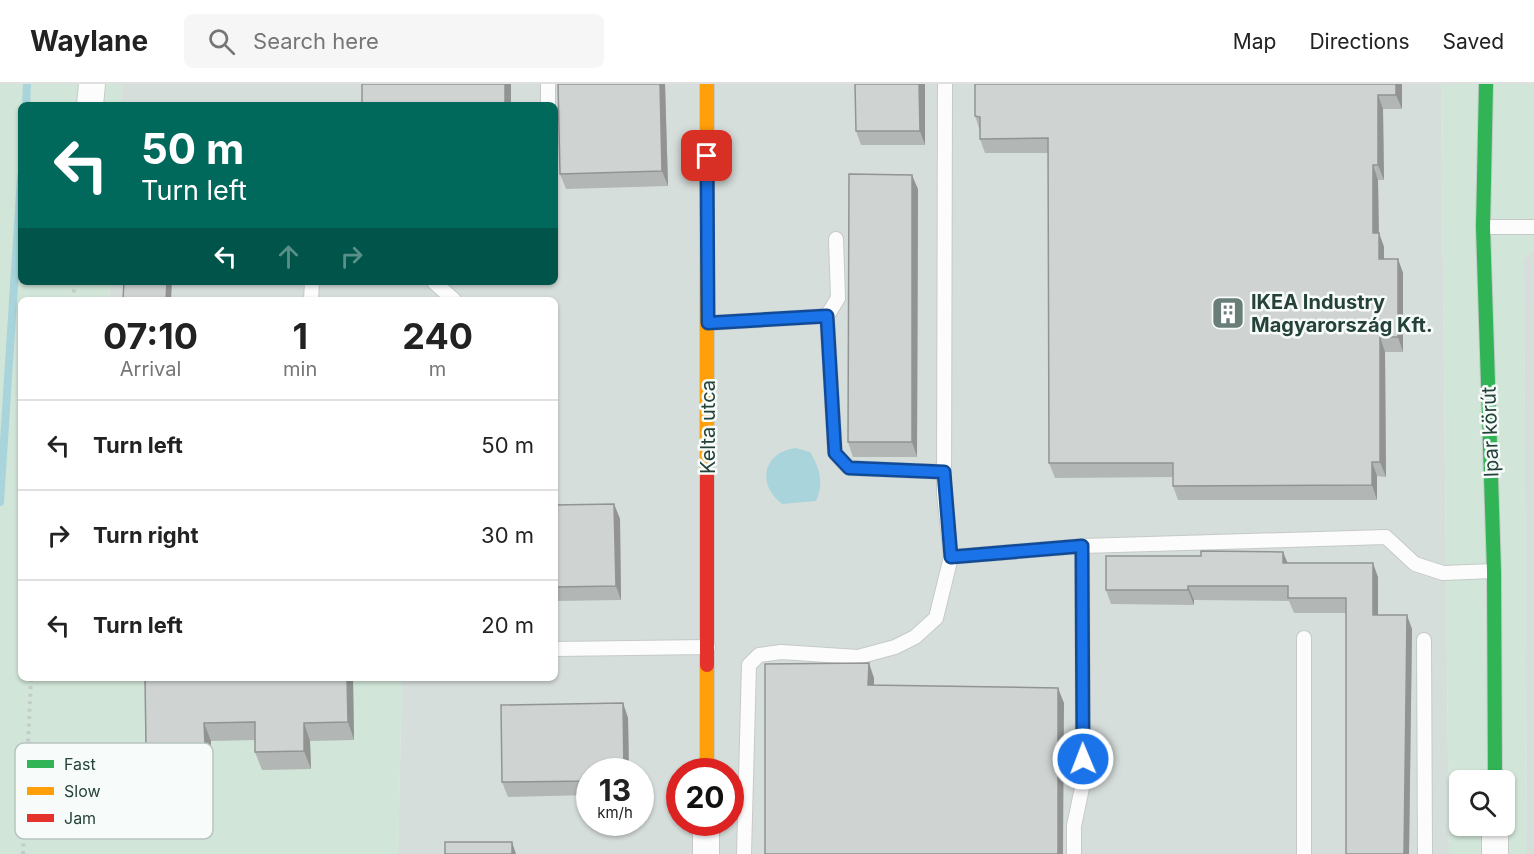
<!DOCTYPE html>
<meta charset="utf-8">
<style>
body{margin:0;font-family:Inter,sans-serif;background:#f6f6f6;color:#222;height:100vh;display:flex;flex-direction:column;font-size:22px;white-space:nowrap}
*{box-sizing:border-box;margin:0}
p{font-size:20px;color:#767676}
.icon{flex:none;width:33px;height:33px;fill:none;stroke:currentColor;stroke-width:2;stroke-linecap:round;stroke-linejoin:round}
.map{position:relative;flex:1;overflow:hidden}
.details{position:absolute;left:18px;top:213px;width:540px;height:384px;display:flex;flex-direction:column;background:#fff;border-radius:9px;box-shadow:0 2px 4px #0004}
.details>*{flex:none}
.top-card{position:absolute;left:18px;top:18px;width:540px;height:183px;border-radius:9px;box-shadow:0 2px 4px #0004;background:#00695c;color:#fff;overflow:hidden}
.tools{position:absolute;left:1449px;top:686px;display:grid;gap:12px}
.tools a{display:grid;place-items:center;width:66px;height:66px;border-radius:9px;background:#fff;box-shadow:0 2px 4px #0004;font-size:30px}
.speed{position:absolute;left:576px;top:674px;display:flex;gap:12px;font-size:30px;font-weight:700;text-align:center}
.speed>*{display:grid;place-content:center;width:78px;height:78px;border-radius:50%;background:#fff;box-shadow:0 2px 4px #0004;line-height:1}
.speed small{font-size:15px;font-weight:400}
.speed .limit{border:9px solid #d22;background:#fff;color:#111}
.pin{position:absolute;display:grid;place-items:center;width:51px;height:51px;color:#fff;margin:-26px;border-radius:12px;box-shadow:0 3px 9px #0006}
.me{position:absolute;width:66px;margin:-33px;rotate:359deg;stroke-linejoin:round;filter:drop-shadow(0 0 4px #0008)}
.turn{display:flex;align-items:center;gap:21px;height:126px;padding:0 24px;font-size:27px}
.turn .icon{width:78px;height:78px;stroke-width:2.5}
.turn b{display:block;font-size:42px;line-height:51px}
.lanes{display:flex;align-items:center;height:57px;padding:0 24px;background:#0003;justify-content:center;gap:30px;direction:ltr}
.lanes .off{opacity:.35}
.eta{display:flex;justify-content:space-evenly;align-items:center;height:102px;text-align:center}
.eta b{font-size:36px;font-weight:700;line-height:42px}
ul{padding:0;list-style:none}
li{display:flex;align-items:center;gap:18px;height:90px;padding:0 24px;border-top:2px solid #e0e0e0}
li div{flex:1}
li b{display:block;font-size:22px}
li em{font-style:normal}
header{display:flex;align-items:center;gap:36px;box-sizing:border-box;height:84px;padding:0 30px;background:#fff;border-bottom:2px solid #e0e0e0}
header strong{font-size:28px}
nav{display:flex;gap:33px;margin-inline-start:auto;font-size:21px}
.search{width:420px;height:54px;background:#f6f6f6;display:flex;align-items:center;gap:15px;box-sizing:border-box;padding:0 21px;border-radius:9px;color:#767676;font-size:22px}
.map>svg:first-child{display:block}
.built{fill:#d6dedb;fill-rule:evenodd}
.green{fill:#d1e6d8;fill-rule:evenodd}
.water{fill:#a9d4db}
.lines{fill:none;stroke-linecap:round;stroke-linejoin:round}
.stream{stroke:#a9d4db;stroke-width:8}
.lane-casing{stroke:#c5cac8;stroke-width:16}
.street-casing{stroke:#c5cac8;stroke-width:28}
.fast-casing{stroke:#c3cbc8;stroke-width:16}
.slow-casing{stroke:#c3cbc8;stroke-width:16}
.jam-casing{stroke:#c3cbc8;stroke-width:16}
.path{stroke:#c3ccca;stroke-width:4;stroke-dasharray:3 4.5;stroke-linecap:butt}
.lane{stroke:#fcfcfc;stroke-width:14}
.street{stroke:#fcfcfc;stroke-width:26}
.fast{stroke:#30b455;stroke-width:14}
.slow{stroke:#ff9f0a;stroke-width:14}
.jam{stroke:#e5322d;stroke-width:14}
.wall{fill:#b2b6b5}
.shaded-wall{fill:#919493}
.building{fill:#cfd4d2;stroke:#919493;stroke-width:1.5}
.route-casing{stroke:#114b97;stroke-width:15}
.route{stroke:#1a73e8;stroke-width:10}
.labels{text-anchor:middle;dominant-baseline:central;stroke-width:5;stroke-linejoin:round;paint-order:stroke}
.poi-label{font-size:20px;font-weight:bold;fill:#24423a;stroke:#f7fbf9;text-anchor:start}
.street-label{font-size:20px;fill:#24423a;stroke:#f7fbf9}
.key{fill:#f7fbf9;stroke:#b8c4c0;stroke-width:1.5}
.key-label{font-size:16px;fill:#24423a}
</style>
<header>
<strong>Waylane</strong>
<div class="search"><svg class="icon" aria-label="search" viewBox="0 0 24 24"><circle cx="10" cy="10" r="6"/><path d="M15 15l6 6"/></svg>Search here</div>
<nav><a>Map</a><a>Directions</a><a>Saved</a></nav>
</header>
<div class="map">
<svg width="1534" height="770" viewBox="0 0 1534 770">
<rect width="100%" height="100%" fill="#e8edeb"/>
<!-- built -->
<path class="built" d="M123,0H1441L1449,770H398L402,594H555V216H109L110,198H555V21H121ZM590,687H640V738H590ZM680,687H730V738H680Z
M1534,166V770H1527L1524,175Z"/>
<!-- green -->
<path class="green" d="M0,0H123L121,21H21V198H110L109,216H21V594H402L398,770H0Z
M1441,0H1534V166L1524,175L1527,770H1449ZM1460,696H1504V741H1460Z"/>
<!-- water -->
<path class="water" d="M796,364L810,368C820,384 824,400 816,417L782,420C756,400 763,368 796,364Z"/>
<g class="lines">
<!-- stream -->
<path class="stream" d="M26,21L27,0
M0,418L21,93"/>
<!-- lane casing -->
<g class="lane-casing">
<path id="lane" d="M548,0V21
M1483,143H1534
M434,198L454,216
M311,216L312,198
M827,232L838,214L836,155
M708,239L827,232L835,369L849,384L944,388
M1082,462L1386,453L1415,480L1443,489L1494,487
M951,473L1082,462L1083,699L1074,742V770
M1304,554V770
M1424,556L1425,770
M555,565L708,563
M744,770L749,581L759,571L781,568L858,573L895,563L915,553L936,534L951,473L944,410L945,0"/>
</g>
<!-- street casing -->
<g class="street-casing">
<path id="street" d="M90,21L92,0
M1495,741V770
M706,770V738"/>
</g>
<!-- fast casing -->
<g class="fast-casing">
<path id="fast" d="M1486,0L1483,143L1494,487L1495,696"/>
</g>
<!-- slow casing -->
<g class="slow-casing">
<path id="slow" d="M707,0V392
M707,581V687"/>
</g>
<!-- jam casing -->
<g class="jam-casing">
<path id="jam" d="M707,392V581"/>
</g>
<!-- path -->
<path class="path" d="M73,216L75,198
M23,770L31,594"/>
<!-- lane -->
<use href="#lane" class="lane"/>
<!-- street -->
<use href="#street" class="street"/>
<!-- fast -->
<use href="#fast" class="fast"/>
<!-- slow -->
<use href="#slow" class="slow"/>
<!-- jam -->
<use href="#jam" class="jam"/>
</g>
<!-- wall -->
<path class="wall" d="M558,0H665L668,102L566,105L560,90Z
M855,0H925V61H861L856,47Z
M975,0H1402V25H1383L1384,96H1378L1379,149L1384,163V175H1398L1403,189V268H1385L1386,393L1377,392V416H1178L1173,402V393L1055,394L1049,379L1048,69H985L980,55V47L975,32Z
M918,105L917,373H853L848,358Z
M614,420L620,435L621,516L555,517V421Z
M1287,479L1378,493V531L1412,545L1409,770H1346V529H1294L1289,517L1194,516V521L1111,520L1106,506Z
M145,594H353L354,656L310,657L311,685L262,686L255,668V656L211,657V679L153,680L146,662Z
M623,619L628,634L629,687H590V711L508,713L502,698Z"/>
<!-- shaded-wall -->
<path class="shaded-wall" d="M505,0H511V21H505Z
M660,0H665L668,102L662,87Z
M919,0H925V61L920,47Z
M1396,0H1402V25L1396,11Z
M1378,11L1383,25L1384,96L1378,81Z
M1373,81L1378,96L1379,163L1373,149Z
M912,91L918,105L917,373L912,358Z
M1379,149L1384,163V190L1379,175Z
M1398,175L1403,189V268L1398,253Z
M167,198H172L171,216H166Z
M1380,253L1385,268L1386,393L1380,378Z
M1372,378L1377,392V416L1372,401Z
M614,420L620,435L621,516L616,502Z
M1283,468L1289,482L1283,479Z
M1373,479L1378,493V545L1373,531Z
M1188,502L1194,516V521L1188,506Z
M1407,531L1412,545L1409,770H1404Z
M869,579L874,594V616L868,601Z
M347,594H353L354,656L348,638Z
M1058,604L1064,619L1063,770H1058Z
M623,619L628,634L629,687H624Z
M204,639L211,657V679L205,660Z
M304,639L310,657L311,685L304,667Z
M512,758L516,770H512Z"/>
<!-- building -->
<path class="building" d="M362,0H505V21H362Z
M558,0H660L662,87L560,90Z
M855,0H919L920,47H856Z
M975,0H1396V11H1378V81H1373V149H1379V175H1398V253H1380V378H1372V401L1173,402V379H1049L1048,54L980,55V33L975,32Z
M849,90L912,91V358H848Z
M124,198H167L166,216H123Z
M614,420L616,502L555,503V421Z
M1201,467L1283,468V479H1373V531H1407L1404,770H1346V514H1288V502H1188V506H1106V472H1201Z
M869,579L868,601L1058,604V770H765V580Z
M145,594H347L348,638L304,639V667L255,668V638L204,639L205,660L146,662Z
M623,619L624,687H590V697L502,698L501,621Z
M445,758H512V770H445Z"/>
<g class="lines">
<!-- route casing -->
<g class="route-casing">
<path id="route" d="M707,72L708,239L827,232L835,369L849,384L944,388L951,473L1082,462L1083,675"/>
</g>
<!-- route -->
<use href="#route" class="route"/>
</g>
<!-- icons -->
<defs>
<g id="building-square" transform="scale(1.725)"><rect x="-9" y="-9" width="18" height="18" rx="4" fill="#697e78" stroke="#f7fbf9"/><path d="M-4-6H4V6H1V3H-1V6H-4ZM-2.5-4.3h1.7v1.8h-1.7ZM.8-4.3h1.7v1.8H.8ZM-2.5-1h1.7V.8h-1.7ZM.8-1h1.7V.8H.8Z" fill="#fff"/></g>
</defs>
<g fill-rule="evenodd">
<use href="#building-square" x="1228" y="229"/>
</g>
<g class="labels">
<!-- poi labels -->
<g class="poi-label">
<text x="1251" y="218">IKEA Industry<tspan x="1251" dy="23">Magyarország Kft.</tspan></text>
</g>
<!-- street labels -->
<g class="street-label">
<text transform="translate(708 343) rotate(-90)">Kelta utca</text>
<text transform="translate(1490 348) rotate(-92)">Ipar körút</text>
</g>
</g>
<!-- legend -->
<rect x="15" y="659" width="198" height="96" rx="9" class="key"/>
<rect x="27" y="676" width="27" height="8" fill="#30b455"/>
<rect x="27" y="703" width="27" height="8" fill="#ff9f0a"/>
<rect x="27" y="730" width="27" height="8" fill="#e5322d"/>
<g class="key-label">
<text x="64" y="686">Fast</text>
<text x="64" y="713">Slow</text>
<text x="64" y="740">Jam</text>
</g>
</svg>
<div class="tools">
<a><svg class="icon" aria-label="search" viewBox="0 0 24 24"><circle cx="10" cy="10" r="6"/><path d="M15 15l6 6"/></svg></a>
</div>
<div class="speed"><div>13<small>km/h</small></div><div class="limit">20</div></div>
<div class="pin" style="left:707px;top:72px;background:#d93025"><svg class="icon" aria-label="arrive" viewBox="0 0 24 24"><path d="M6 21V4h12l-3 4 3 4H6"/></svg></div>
<svg class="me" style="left:1083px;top:675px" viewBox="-20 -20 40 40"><circle r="17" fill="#1a73e8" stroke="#fff" stroke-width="3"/><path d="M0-11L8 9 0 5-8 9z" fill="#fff"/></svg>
<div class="top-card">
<div class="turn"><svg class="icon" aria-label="left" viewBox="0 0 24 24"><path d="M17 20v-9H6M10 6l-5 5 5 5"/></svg><div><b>50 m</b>Turn left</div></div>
<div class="lanes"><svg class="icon" aria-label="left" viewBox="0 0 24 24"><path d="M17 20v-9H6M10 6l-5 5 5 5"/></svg><svg class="icon off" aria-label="ahead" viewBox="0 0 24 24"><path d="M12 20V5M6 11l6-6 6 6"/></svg><svg class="icon off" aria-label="right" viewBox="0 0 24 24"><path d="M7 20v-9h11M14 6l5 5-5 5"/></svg></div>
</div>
<section class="details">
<div class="eta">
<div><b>07:10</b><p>Arrival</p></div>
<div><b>1</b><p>min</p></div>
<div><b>240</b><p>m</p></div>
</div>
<ul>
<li><svg class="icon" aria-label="left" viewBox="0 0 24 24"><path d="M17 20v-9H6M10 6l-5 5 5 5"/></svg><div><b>Turn left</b></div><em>50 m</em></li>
<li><svg class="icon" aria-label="right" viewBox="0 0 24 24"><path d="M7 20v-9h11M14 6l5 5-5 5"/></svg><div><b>Turn right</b></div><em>30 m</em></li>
<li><svg class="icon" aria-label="left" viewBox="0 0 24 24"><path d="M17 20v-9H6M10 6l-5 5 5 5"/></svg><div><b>Turn left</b></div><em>20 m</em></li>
</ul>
</section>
</div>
